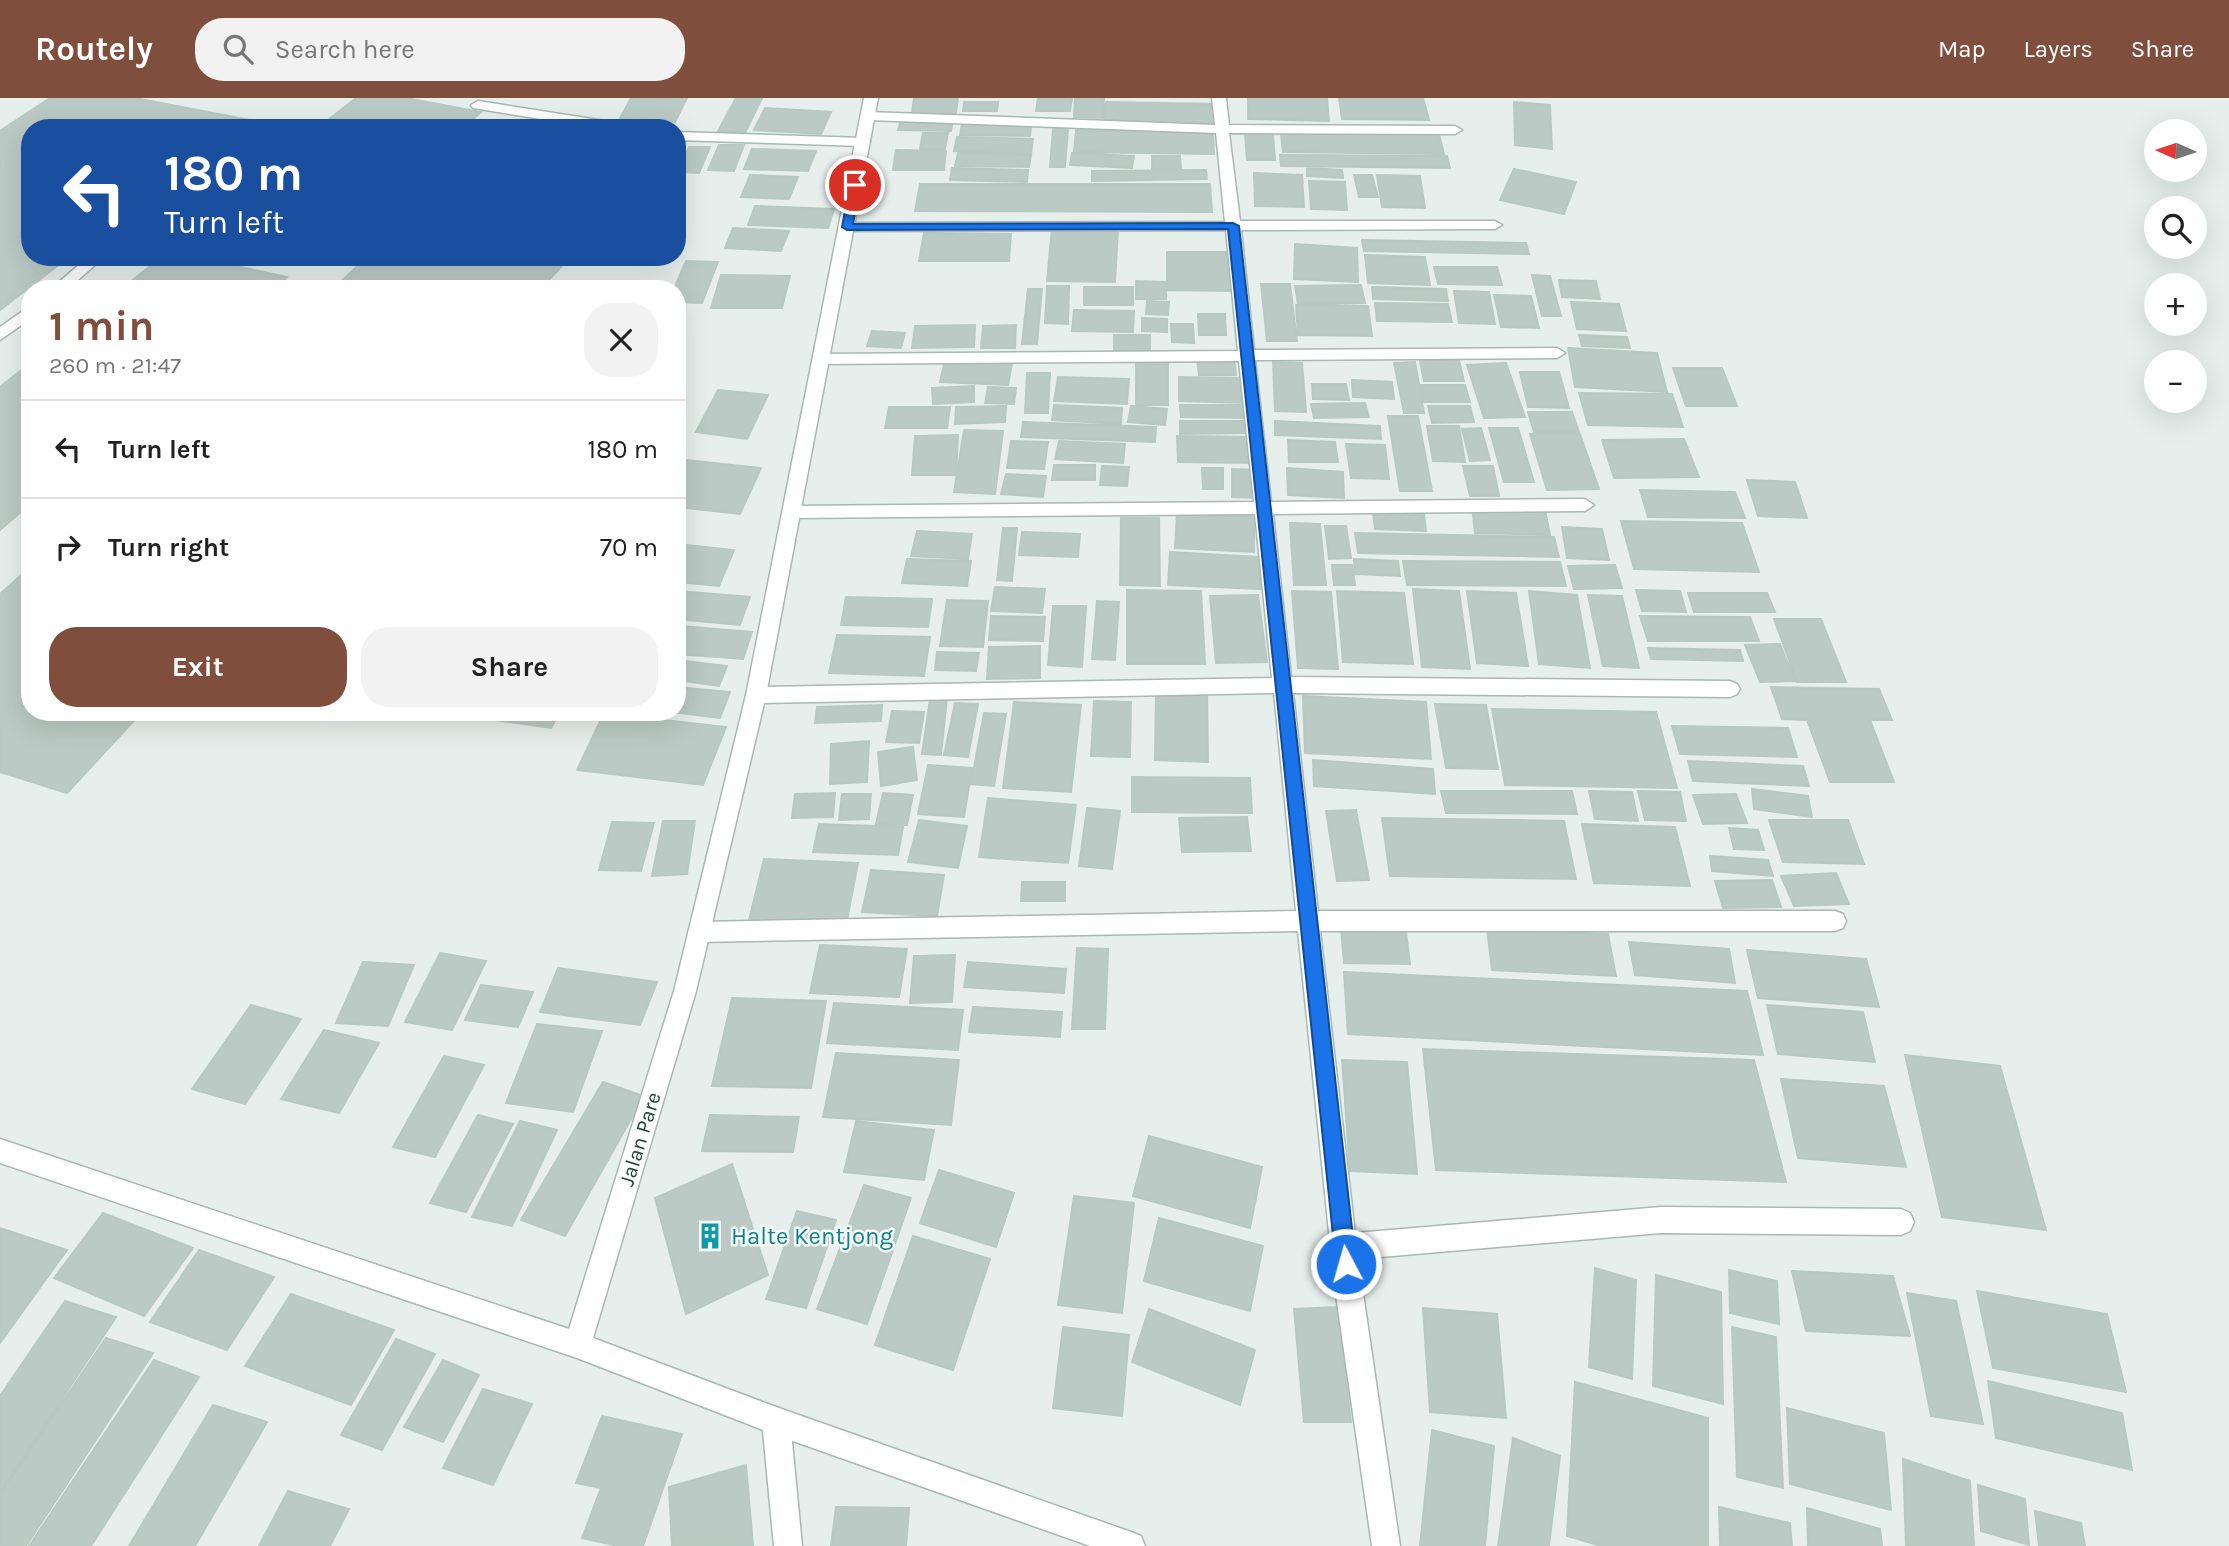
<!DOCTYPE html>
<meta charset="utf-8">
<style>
body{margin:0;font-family:Karla,sans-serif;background:#f2f2f2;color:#222;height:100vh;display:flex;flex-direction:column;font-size:26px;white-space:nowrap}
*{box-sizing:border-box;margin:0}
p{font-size:23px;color:#767676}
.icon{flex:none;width:38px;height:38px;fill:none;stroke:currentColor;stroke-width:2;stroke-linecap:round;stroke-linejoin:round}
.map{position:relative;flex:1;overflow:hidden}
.panel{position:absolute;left:21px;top:182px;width:665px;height:441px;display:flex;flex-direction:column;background:#fff;border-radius:28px;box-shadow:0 7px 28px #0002}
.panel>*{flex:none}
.guide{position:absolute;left:21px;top:21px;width:665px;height:147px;border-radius:28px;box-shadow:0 7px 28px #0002;background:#1a4fa0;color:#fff;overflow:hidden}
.needle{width:46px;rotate:273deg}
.fabs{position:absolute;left:2144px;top:21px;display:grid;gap:14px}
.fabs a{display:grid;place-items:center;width:63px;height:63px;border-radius:50%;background:#fff;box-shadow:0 7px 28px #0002;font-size:35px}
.pin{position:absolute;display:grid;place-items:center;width:60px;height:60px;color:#fff;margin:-30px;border:4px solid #fff;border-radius:50%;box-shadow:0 2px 7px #0007}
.me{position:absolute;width:77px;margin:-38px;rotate:354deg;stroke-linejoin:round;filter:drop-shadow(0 0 5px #0008)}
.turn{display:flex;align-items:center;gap:24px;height:147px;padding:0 28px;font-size:32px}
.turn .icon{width:91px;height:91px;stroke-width:2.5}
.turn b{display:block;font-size:49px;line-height:60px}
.round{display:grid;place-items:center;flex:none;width:74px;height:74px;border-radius:28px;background:#f2f2f2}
.overview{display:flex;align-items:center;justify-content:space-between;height:119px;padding:0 28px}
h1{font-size:42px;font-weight:700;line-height:52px;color:#804e3d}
.cta{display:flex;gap:14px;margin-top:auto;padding:14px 28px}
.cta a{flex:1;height:80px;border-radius:28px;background:#804e3d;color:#fff;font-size:28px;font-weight:700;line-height:80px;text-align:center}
.cta a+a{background:#f2f2f2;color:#222}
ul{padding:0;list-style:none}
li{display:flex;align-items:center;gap:21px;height:98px;padding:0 28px;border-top:2px solid #e0e0e0}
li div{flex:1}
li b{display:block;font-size:26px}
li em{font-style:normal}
header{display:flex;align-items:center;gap:42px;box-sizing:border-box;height:98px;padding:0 35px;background:#804e3d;color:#fff}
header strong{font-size:33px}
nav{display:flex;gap:38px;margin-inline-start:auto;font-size:24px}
.search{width:490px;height:63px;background:#f2f2f2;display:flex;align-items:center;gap:18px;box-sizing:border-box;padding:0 24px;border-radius:28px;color:#767676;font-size:26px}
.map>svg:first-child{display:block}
.building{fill:#bbcac4;stroke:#b8c9c2;stroke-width:2}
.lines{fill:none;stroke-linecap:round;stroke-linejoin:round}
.service-casing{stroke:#a8b8b2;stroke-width:3}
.minor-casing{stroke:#a8b8b2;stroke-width:3}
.tertiary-casing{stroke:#a8b8b2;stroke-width:3}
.service{fill:#fff;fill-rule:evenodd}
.minor{fill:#fff;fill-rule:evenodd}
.tertiary{fill:#fff;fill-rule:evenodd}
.route{fill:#1a73e8;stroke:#114b97;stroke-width:2}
.labels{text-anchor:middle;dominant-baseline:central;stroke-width:5;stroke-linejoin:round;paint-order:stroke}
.street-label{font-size:21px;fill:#24423a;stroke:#f7fbf9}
.near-culture-label{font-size:24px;fill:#0d838f;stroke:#f7fbf9;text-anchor:start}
</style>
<header>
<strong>Routely</strong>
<div class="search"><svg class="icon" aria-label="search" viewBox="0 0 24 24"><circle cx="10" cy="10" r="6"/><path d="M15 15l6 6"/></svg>Search here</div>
<nav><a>Map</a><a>Layers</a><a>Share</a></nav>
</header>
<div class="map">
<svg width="2229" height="1448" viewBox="0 0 2229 1448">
<rect width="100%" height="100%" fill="#e6efeb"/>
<!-- building -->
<path class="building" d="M50,0H135L250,22L239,30H30V159H69L0,212V33Z
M356,0H406L481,14L463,30H318Z
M631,0H687L675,24L619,22Z
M736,0H762L745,35L718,33Z
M914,0H958L956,15H912Z
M1038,0H1072L1070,13H1036Z
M1075,0H1104L1103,20L1074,19Z
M1248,0H1327L1329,23L1248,21Z
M1339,0H1423L1429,22L1342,21Z
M964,4H998L997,13H963Z
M1106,4L1218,6V26L1104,23Z
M1514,4L1550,7L1552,51L1515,47Z
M765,10L831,14L821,36L754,32Z
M901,21L953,22L951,33L898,32Z
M962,26L1031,27L1030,38L960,37Z
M1053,31H1068L1065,69H1050Z
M1076,32L1213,34L1214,56L1074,54Z
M923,35H948L945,51H920Z
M1245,35H1273L1275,62H1247Z
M1281,35L1439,36L1444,56L1283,54Z
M957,39L1033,41L1031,56L954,53Z
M719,47H744L734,73L708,72Z
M689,49H710L699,75L678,74Z
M752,51L816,53L808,73L744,71Z
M896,52L946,53L944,72H893Z
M958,55L1031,57L1029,69L955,68Z
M1072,55L1134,58L1132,70L1070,67Z
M1280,57L1447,58L1450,70L1281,68Z
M1152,58H1180L1181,71H1152Z
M952,70L1028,72L1027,84L950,82Z
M1307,70L1342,72L1343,80L1307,78Z
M1514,71L1576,84L1564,116L1500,102Z
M1206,72L1207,81L1092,83V73Z
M1254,75L1302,77L1304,109L1255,108Z
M750,77L798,79L789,101L741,99Z
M1354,77H1372L1378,99H1359Z
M1377,77L1420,78L1425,110L1382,109Z
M1309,83L1345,84L1347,112L1311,111Z
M920,86H1210L1212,114L915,113Z
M755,108L834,111L828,130L748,127Z
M733,130L789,133L781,153L725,150Z
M1052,130L1118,132L1115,184L1047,183Z
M924,135L1011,136L1009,163H919Z
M1362,142L1526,145L1529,156L1364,153Z
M1295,146L1357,150L1358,184L1294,181Z
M1167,154H1231L1232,193L1167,192Z
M1365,157L1425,159L1430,187L1368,185Z
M161,159H195L287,179L274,191H122Z
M367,159H570L541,191H333Z
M686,163L718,164L702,205L677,204V191H674Z
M1434,169H1497L1502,187L1438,186Z
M721,177L790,178L782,210H711Z
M1532,177L1550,178L1561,218H1542Z
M1559,182L1596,183L1600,201L1562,199Z
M1136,183L1166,184V201H1136Z
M1261,186H1290L1297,243H1267Z
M1361,187L1365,205L1298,206L1295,188Z
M1047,188H1069L1068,226L1045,225Z
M1084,189H1133V207H1084Z
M1372,189L1446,191L1448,203L1373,201Z
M1028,191H1042L1037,246H1022Z
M1454,193L1489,194L1495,226L1459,225Z
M1494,197L1531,198L1539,230L1501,229Z
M1147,203L1169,204L1168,217L1146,216Z
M1571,204L1619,206L1626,233L1577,231Z
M1375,205L1448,206L1452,224L1377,223Z
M1296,207L1368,208L1372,238L1298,237Z
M1074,212L1134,213L1133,234L1072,233Z
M1198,216H1225L1226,237H1199Z
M1142,220L1167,221V234L1142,233Z
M1171,226H1193L1194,245L1172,244Z
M975,227L974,249L912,250L915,228Z
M1016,227L1015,250H981L983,228Z
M872,233L905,235L901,250L867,248Z
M1114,237H1150V253H1114Z
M1579,237L1627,239L1630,250L1582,248Z
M1568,250L1657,255L1667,294L1575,289Z
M1419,258H1458L1464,283H1424Z
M1234,259L1236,277H1199L1197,260Z
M945,262L1012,265L1008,287L940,284Z
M1273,264L1302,265L1306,314L1275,313Z
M1415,264L1424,315H1404L1394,265Z
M30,265V406L0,432V289Z
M1506,265L1525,319L1484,320L1467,267Z
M1136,266H1168V307H1136Z
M1673,270H1722L1737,308H1686Z
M1520,274H1559L1569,310L1528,309Z
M1027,275H1050L1048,315H1025Z
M1058,279L1129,281L1127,306L1054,303Z
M1179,279L1245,280L1246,305L1179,303Z
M1352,282L1392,284L1394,301L1353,299Z
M1312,286H1346L1349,302L1313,301Z
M1421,287H1465L1470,304H1424Z
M974,288V304L933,306L932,290Z
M988,289L1016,290L1014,306L985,305Z
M718,292L768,297L747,341L696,334Z
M1579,295L1672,296L1683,329L1588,327Z
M1365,305L1369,319L1314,320L1311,306Z
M1054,307L1122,310L1121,326L1052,322Z
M1180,307H1248L1249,320L1181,319Z
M1006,308L1005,324L955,326L956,309Z
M1131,308L1167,311L1165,327L1128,324Z
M1428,308H1470L1474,324L1432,325Z
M889,309H950L947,330H885Z
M1528,314H1572L1579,334H1534Z
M1388,318H1418L1432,393H1400Z
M1180,323H1246L1248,335L1180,336Z
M1275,323L1380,328L1381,341L1275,337Z
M1023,324L1156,329L1155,344L1021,339Z
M1427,328H1459L1465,364L1433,363Z
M1481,330L1490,362L1470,363L1462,331Z
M1489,330H1518L1534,384H1504Z
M964,332L1003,333L995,396L954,394Z
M1530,336H1580L1599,391L1547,392Z
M958,337L956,377H912L915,338Z
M1177,338L1251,339L1252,365L1178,364Z
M1684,341L1699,379L1614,380L1602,342Z
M1288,342L1335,344L1338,364H1289Z
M1011,343L1048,344L1044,371L1007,370Z
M1059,343L1125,346L1123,365L1055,361Z
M1346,346L1385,347L1389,381L1351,380Z
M677,361L761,370L740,416L677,409Z
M1054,367H1095V382H1052Z
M1102,368L1129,369L1127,388L1100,387Z
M1463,368H1493L1499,398H1470Z
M1202,370H1223V391H1203Z
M1287,370L1343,374L1344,400L1288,397Z
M1232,371L1258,372V400L1232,399Z
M1006,376L1046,378L1043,399L1001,396Z
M1747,382L1795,384L1807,420L1758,418Z
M1640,392L1735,394L1745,420L1648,419Z
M1472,409L1545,412L1550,437L1475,435Z
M1177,415L1254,419V454L1175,450Z
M1373,415L1424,416L1426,433L1375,431Z
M1121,420H1159L1160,488L1120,487Z
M1621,423L1742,425L1759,474L1634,471Z
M1290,425L1320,426L1326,487H1294Z
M1325,428H1346L1351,460L1329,461Z
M1562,429L1602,431L1609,462L1567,460Z
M1003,430H1017L1012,483L997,482Z
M917,433L972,436L968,461L911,458Z
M1022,434L1080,436L1078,459L1019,457Z
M1355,435L1554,439L1559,459L1358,455Z
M677,446L734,452L719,488L677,484Z
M1170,454L1259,459L1260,491L1168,487Z
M907,461L971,463L967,488L902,485Z
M1354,461L1398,463L1400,478L1355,476Z
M1403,463L1560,464L1566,488L1407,487Z
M1332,467H1352L1355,487H1334Z
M1615,467L1622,490L1574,491L1568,468Z
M30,469V614H142L67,695L0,674V496Z
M995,489L1045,491L1042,515L991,513Z
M1413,491L1459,493L1470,571L1422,569Z
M1127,492L1201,493L1205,566H1127Z
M1636,492L1680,493L1686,514L1642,513Z
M677,493L750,499L740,527L677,521Z
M1292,493L1331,494L1338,571L1298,570Z
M1337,493L1404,495L1413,566L1343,564Z
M1467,493L1516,495L1528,568L1477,565Z
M1529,493L1577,497L1590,570L1539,566Z
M1688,495H1767L1775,514H1694Z
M1258,497L1267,564L1216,565L1210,498Z
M1588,497L1622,498L1639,570L1603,568Z
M846,499L932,501L928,529L841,527Z
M947,502L988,503L983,549L940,548Z
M1097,503L1119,504L1115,562L1092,561Z
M1053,508H1086L1082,569L1048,567Z
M991,518L1045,519L1043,543L989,542Z
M1640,518L1750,519L1759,543H1648Z
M1774,521H1821L1846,584H1797Z
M680,528L752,534L743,561L677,556Z
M837,537L930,539L924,578L829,575Z
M1780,546L1795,583L1760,584L1745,547Z
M1040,548V580L987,581L989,549Z
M1648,550L1740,552L1743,563L1651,561Z
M937,554L979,555L976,573L935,572Z
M677,562L727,568L719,588L677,582Z
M677,589L730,594L720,620L672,614H677Z
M1771,589L1879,591L1892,622H1870L1894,684H1830L1807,622L1782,621Z
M1156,594L1207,595L1208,664L1155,662Z
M1303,598L1426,604L1431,661L1305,655Z
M930,601H947L941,657L922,656Z
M1094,603L1131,604L1130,659L1091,658Z
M1014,604L1081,607L1071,694L1003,690Z
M955,605L978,606L968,659L944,657Z
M1435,606L1486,607L1498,671L1446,670Z
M882,607L881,623L815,625L817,609Z
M1492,611L1656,614L1677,690L1505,687Z
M892,613L924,614L919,645L886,644Z
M461,614H560L551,630L460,617Z
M604,615L726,629L703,687L577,672Z
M984,615L1006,616L994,688L971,686Z
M1672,628L1788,630L1797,659L1680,656Z
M869,643L867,684L830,686L831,646Z
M913,649L917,682L881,688L878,654Z
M1313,662L1433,671L1435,696L1314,688Z
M1688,663L1803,668L1809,688L1693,683Z
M928,667L972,670L964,719L918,716Z
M1132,679L1250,680L1252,715L1132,714Z
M1752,691L1808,698L1812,719L1754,711Z
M1441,693H1572L1577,716L1446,715Z
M1589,693L1632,694L1638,723L1595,721Z
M1638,693L1680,694L1686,723L1645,722Z
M835,695L833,719L792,720L795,696Z
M883,695L913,697L907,727L876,726Z
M842,696H871L869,721L839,722Z
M1736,696L1747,725L1703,726L1693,697Z
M988,700L1076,707L1068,765L979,759Z
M1087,710L1120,713L1112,771L1079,768Z
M1356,712L1369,782L1337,783L1326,713Z
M1247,719L1251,753L1182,754L1179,720Z
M1382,720L1564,723L1576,781L1390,778Z
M919,722L967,728L958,770L908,764Z
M1769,722H1848L1864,766L1783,764Z
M663,723H695L687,776L652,778Z
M612,724L654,725L641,773L599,772Z
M819,726L903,729L898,757L813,754Z
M1582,726L1675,729L1690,788L1594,785Z
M1729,730L1758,732L1764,752L1734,751Z
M1710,758L1768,762L1773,778L1712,773Z
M764,761L858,765L846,827L749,822Z
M871,772L944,777L937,818L862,814Z
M1836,775L1849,806L1794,808L1781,778Z
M1772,782L1781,809L1723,810L1715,783Z
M1022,784H1065V803H1021Z
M1487,831L1608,836L1616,878L1492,872Z
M1341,832L1406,834L1410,866L1344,865Z
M1629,844L1729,851L1735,885L1635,877Z
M820,847L907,851L899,899L810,895Z
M1077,850L1108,851L1105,931H1072Z
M1747,852L1866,861L1879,909L1758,900Z
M440,855L486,863L452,932L405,924Z
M955,857L952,904L910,905L914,858Z
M363,864L414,867L388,928L336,925Z
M968,864L1066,871L1064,895L964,889Z
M558,870L657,884L640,927L540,914Z
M1344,874L1747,893L1763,957L1348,936Z
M481,887L533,894L518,929L465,922Z
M732,900L826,903L811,990L712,988Z
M834,905L963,912L958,952L827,945Z
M251,907L301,921L245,1006L192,991Z
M1767,907L1863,914L1875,964L1778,956Z
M973,909L1062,914L1060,939L969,934Z
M537,926L602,933L573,1014L506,1005Z
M324,932L379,945L339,1015L281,1001Z
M1423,951L1754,962L1786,1084L1436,1072Z
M836,955L959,962L951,1027L823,1019Z
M1905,957L2000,968L2046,1132L1942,1119Z
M444,958L484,967L435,1059L393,1049Z
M1342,962L1407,964L1417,1076L1350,1073Z
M1781,981L1884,988L1906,1069L1798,1060Z
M603,984L644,998L565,1138L521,1122Z
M478,1017L513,1026L466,1114L430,1105Z
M710,1017L799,1019L793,1054L702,1053Z
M520,1023L557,1032L512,1128L472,1119Z
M856,1023L934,1032L924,1082L844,1074Z
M1149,1038L1262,1069L1250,1130L1133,1098Z
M732,1066L768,1177L686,1216L655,1100Z
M939,1072L1014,1095L996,1149L920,1125Z
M864,1087L911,1100L867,1226L817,1211Z
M1074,1098L1134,1105L1122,1215L1058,1207Z
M797,1113L836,1122L806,1210L766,1201Z
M103,1115L193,1150L144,1218L54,1180Z
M1159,1120L1263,1148L1250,1213L1144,1183Z
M0,1130L67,1152L0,1245Z
M913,1138L990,1161L953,1272L875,1247Z
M199,1152L274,1179L227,1252L150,1224Z
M1595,1170L1636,1182L1632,1281L1589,1269Z
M1729,1172L1777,1183L1779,1226L1730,1215Z
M1792,1173L1893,1178L1910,1238L1806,1233Z
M1656,1177L1721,1194L1723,1306L1653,1288Z
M1977,1193L2107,1216L2126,1294L1993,1270Z
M1907,1195L1956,1203L1983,1326L1931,1318Z
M291,1196L394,1232L351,1307L245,1268Z
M65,1203L116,1219L0,1395V1298Z
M1338,1209L1351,1324H1304L1294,1211Z
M1423,1210L1497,1216L1506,1320L1430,1314Z
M1149,1211L1255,1252L1240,1307L1132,1264Z
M1063,1229L1129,1237L1122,1318L1053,1310Z
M1732,1229L1776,1239L1783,1390L1737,1379Z
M106,1240L153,1255L26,1448H0V1396Z
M396,1241L435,1256L382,1352L341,1337Z
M154,1262L199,1279L91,1448H29Z
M443,1262L479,1277L443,1344L404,1329Z
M1988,1283L2122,1315L2132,1372L1996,1340Z
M1575,1284L1708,1320V1448H1601L1567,1438Z
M483,1291L532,1306L493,1387L443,1370Z
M213,1307L267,1324L195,1448H129Z
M1787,1310L1884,1335L1891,1412L1790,1386Z
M602,1318L682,1336L643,1448H618L582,1440L601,1390L576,1385Z
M1432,1332L1494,1348L1485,1448H1420Z
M1513,1340L1560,1358L1549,1448H1498Z
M1903,1361L1970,1383L1974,1448H1906Z
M746,1367L753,1447L672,1448L669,1389Z
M1978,1387L2025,1401L2029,1447L1981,1433Z
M288,1393L349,1411L330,1448H259Z
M836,1409L909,1410L906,1448H831Z
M1719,1409L1790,1425L1792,1448H1720Z
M1807,1410L1880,1431L1882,1448H1808Z
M2035,1413L2081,1425L2085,1448H2039Z"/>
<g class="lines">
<!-- service casing -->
<g class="service-casing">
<path id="service" d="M88,159H104L68,191H51Z
M30,208V221L0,242V229Z"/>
</g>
<!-- minor casing -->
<g class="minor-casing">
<path id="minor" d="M1212,0H1226L1229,27L1455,28L1462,32L1455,36L1229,35L1240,123H1495L1502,127L1495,131L1241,132L1254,252L1557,250L1565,255L1557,260L1255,262L1271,404L1585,401L1594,407L1585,413L1273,416L1291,579L1730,583L1737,586L1740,591L1737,596L1730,599L1293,595L1318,813H1835L1843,816L1846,823L1843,830L1835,833H1320L1355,1135L1661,1109L1901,1111L1910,1115L1914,1124L1910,1133L1901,1137L1661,1135L1358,1161L1400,1448H1372L1334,1183L1298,833L699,844L691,841L688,834L691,827L699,824L1296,813L1274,595L756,605L749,602L746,597L749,592L756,589L1272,580L1255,416L793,420L784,414L793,408L1254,404L1239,263L822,266L814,261L822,256L1238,253L1226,132L847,133L840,129L847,125L1225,124L1216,35L868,22L861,18L868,14L1215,27Z
M478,3L624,26L630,30H597L473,10L471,7Z
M677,34L863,40L870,44L863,48L677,42Z
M776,1309L786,1313L790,1323L802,1448H774L762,1323L766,1313Z"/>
</g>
<!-- tertiary casing -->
<g class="tertiary-casing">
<path id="tertiary" d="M864,0H878L766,597L696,893L593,1240L776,1309L1131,1434L1141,1438L1145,1448H1090L776,1337L577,1260L0,1065V1041L569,1231L674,893L746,597Z"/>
</g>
<!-- service -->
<use href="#service" class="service"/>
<!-- minor -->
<use href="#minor" class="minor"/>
<!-- tertiary -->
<use href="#tertiary" class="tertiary"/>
</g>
<!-- route -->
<path class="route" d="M855,83L860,87L853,126L1233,125L1239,128L1356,1166L1353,1173L1346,1176L1339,1173L1336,1166L1228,131L847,132L842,129L850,87Z"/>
<!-- icons -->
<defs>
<g id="building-bare" transform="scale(2.1)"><path d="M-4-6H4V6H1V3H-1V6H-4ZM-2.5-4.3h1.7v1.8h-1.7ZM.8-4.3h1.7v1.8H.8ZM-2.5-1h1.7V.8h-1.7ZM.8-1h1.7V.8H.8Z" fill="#0f9aa8" stroke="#f7fbf9" stroke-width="2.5" paint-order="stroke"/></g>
</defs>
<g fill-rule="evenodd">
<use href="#building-bare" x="710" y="1138"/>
</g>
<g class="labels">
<!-- street labels -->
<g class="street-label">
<text transform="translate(640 1041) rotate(-73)">Jalan Pare</text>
</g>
<!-- near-culture labels -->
<g class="near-culture-label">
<text x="731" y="1138">Halte Kentjong</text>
</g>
</g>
</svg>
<div class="fabs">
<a><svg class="needle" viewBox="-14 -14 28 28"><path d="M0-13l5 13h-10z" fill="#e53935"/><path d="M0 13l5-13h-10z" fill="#767676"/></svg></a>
<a><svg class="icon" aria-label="search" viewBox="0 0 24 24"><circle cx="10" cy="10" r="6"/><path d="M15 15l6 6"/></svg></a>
<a>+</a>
<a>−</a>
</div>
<div class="pin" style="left:855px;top:87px;background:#d93025"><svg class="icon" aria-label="arrive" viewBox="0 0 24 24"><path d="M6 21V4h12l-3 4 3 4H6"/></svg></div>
<svg class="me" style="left:1346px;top:1166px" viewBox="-20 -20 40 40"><circle r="17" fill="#1a73e8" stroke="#fff" stroke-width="3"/><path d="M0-11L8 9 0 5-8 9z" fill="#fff"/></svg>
<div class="guide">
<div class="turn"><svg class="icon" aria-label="left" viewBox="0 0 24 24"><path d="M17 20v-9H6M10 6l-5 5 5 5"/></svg><div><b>180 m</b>Turn left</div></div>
</div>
<section class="panel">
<div class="overview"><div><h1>1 min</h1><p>260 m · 21:47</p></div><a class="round"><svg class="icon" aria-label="close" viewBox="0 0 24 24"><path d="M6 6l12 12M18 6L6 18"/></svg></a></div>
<ul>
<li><svg class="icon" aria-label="left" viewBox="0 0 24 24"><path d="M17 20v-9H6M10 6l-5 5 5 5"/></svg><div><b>Turn left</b></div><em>180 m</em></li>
<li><svg class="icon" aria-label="right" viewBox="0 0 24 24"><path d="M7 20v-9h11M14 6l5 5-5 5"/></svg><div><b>Turn right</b></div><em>70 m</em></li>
</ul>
<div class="cta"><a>Exit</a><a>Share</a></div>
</section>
</div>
